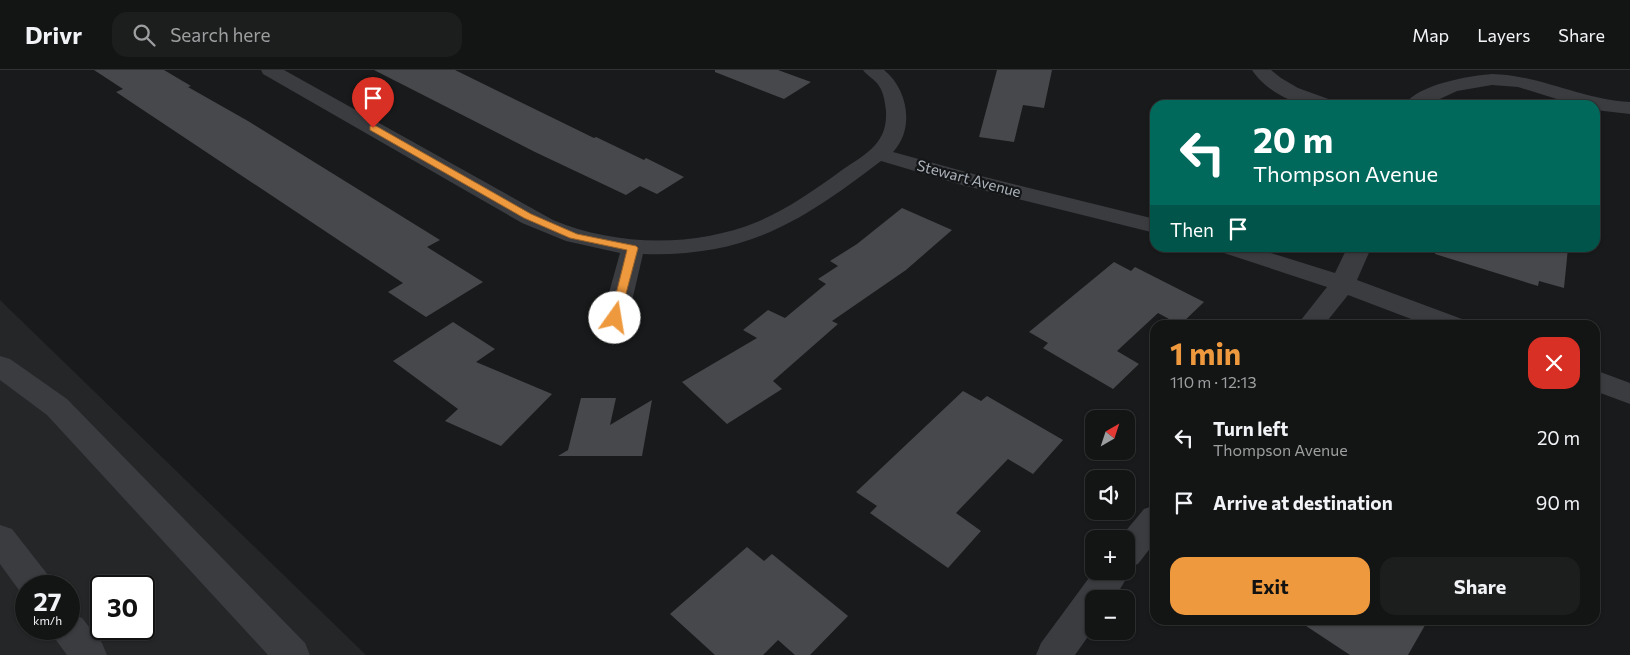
<!DOCTYPE html>
<meta charset="utf-8">
<style>
body{margin:0;font-family:Commissioner,sans-serif;background:#1c1d1d;color:#f1f3f6;height:100vh;display:flex;flex-direction:column;font-size:19px;white-space:nowrap}
*{box-sizing:border-box;margin:0}
p{font-size:16px;color:#9d9ea0}
.icon{flex:none;width:28px;height:28px;fill:none;stroke:currentColor;stroke-width:2;stroke-linecap:round;stroke-linejoin:round}
.map{position:relative;flex:1;overflow:hidden}
.side{position:absolute;left:1150px;top:250px;width:450px;height:305px;display:flex;flex-direction:column;background:#131414;border-radius:15px;box-shadow:0 1px 4px #0004,0 0 0 1px #323334}
.side>*{flex:none}
.top-card{position:absolute;left:1150px;top:30px;width:450px;height:152px;border-radius:15px;box-shadow:0 1px 4px #0004,0 0 0 1px #323334;background:#00695c;color:#fff;overflow:hidden}
.needle{width:32px;rotate:39deg}
.fabs{position:absolute;left:1085px;top:340px;display:grid;gap:10px}
.fabs a{display:grid;place-items:center;width:50px;height:50px;border-radius:10px;background:#131414;box-shadow:0 1px 4px #0004,0 0 0 1px #323334;font-size:25px}
.speed{position:absolute;left:15px;top:505px;display:flex;gap:10px;font-size:25px;font-weight:700;text-align:center}
.speed>*{display:grid;place-content:center;width:65px;height:65px;border-radius:50%;background:#131414;box-shadow:0 1px 4px #0004,0 0 0 1px #323334;line-height:1}
.speed small{font-size:12px;font-weight:400}
.speed .limit{border:2px solid #111;border-radius:8px;background:#fff;color:#111}
.pin{position:absolute;display:grid;place-items:center;width:42px;height:42px;color:#fff;margin:-51px -21px;border-radius:50% 50% 50% 0;rotate:-45deg;box-shadow:0 0 5px #0007}
.pin .icon{rotate:45deg}
.me{position:absolute;width:55px;margin:-28px;rotate:13deg;stroke-linejoin:round;filter:drop-shadow(0 0 4px #0008)}
.turn{display:flex;align-items:center;gap:18px;height:105px;padding:0 20px;font-size:22px}
.turn .icon{width:65px;height:65px;stroke-width:2.5}
.turn b{display:block;font-size:35px;line-height:42px}
.then{display:flex;align-items:center;height:48px;padding:0 20px;background:#0003;gap:10px;font-size:19px}
.round{display:grid;place-items:center;flex:none;width:52px;height:52px;border-radius:15px;background:#1c1d1d}
.overview{display:flex;align-items:center;justify-content:space-between;height:85px;padding:0 20px}
h1{font-size:30px;font-weight:700;line-height:38px;color:#ef993e}
.cta{display:flex;gap:10px;margin-top:auto;padding:10px 20px}
.cta a{flex:1;height:58px;border-radius:15px;background:#ef993e;color:#111;font-size:20px;font-weight:700;line-height:58px;text-align:center}
.cta a+a{background:#1c1d1d;color:#f1f3f6}
ul{padding:0;list-style:none}
li{display:flex;align-items:center;gap:15px;height:65px;padding:0 20px}
li div{flex:1}
li b{display:block;font-size:19px}
li em{font-style:normal}
header{display:flex;align-items:center;gap:30px;box-sizing:border-box;height:70px;padding:0 25px;background:#131414;border-bottom:1px solid #323334}
header strong{font-size:24px}
nav{display:flex;gap:28px;margin-inline-start:auto;font-size:18px}
.search{width:350px;height:45px;background:#1c1d1d;display:flex;align-items:center;gap:12px;box-sizing:border-box;padding:0 18px;border-radius:15px;color:#9d9ea0;font-size:19px}
.map>svg:first-child{display:block}
.built{fill:#252628;fill-rule:evenodd}
.building{fill:#46484b}
.lines{fill:none;stroke-linecap:round;stroke-linejoin:round}
.minor{fill:#3a3c40;fill-rule:evenodd}
.route{fill:#ef993e;stroke:#9b6328}
.labels{text-anchor:middle;dominant-baseline:central;stroke-width:4.5;stroke-linejoin:round;paint-order:stroke}
.far-street-label{font-size:15px;fill:#acb3bb;stroke:#141517}
</style>
<header>
<strong>Drivr</strong>
<div class="search"><svg class="icon" aria-label="search" viewBox="0 0 24 24"><circle cx="10" cy="10" r="6"/><path d="M15 15l6 6"/></svg>Search here</div>
<nav><a>Map</a><a>Layers</a><a>Share</a></nav>
</header>
<div class="map">
<svg width="1630" height="585" viewBox="0 0 1630 585">
<rect width="100%" height="100%" fill="#191a1b"/>
<!-- built -->
<path class="built" d="M0,230L366,585H0ZM26,516H69V559H26ZM101,516H144V559H101Z"/>
<!-- building -->
<path class="building" d="M94,0H164L191,16L188,17L248,51L440,170L427,177L483,212L426,247L388,222L403,213L116,22L123,19Z
M374,0H455L594,68L596,67L644,90L646,88L684,107L657,124L640,116L626,125L535,82Z
M715,0H778L811,12L784,29L715,2Z
M997,0H1052L1044,38L1023,35L1014,72L979,67Z
M902,138L952,160L906,200L832,251L838,254L773,311L782,319L727,354L682,312L757,268L743,260L768,240L785,248L826,214L818,209L838,196L830,191L857,174Z
M1436,178H1568L1564,218L1539,211L1538,216L1435,184Z
M1114,192L1131,201L1135,197L1204,232L1180,255L1158,243L1117,281L1139,294L1113,319L1043,278L1048,273L1029,262Z
M453,252L495,279L476,292L552,324L501,376L445,351L458,339L393,291Z
M963,321L981,331L987,326L1063,370L1033,404L1008,389L956,443L981,461L948,498L870,443L877,436L856,422Z
M581,328H616L610,355L652,330L642,386H558L568,380Z
M747,477L764,491L772,484L848,546L810,585H795L778,570L763,585H715L670,544Z
M1297,550H1428L1408,585H1350Z"/>
<g class="lines">
<!-- minor -->
<path class="minor" d="M261,0H284L553,150C615,176 693,178 757,152C786,140 813,121 838,103C863,85 888,76 886,41C885,33 884,23 879,16C875,9 867,6 863,0H884C908,19 915,59 893,82L977,105L1155,149V163L962,115L881,91C801,152 747,187 643,184L628,248L624,254L615,257L606,254L602,248L620,183L566,171L522,153L263,4Z
M1252,0H1271L1281,8L1298,18L1334,31L1337,35C1328,35 1318,36 1309,35C1288,33 1263,17 1252,0Z
M1492,4C1540,5 1582,30 1630,32V44L1595,40V35H1576L1518,17L1492,15L1457,21L1427,35H1404C1419,14 1468,6 1492,4Z
M1220,178H1255L1335,203L1347,178H1371L1357,210L1462,249L1466,255H1427L1348,225L1324,255H1297L1327,217L1224,183Z
M0,286L10,289L67,329L305,573L310,585H268L47,345L0,310Z
M1595,300L1630,313V334L1595,321Z
M1155,435V472L1138,494L1129,497L1131,501L1114,529H1094V558L1075,585H1036L1041,573L1094,501H1126V469H1119L1144,439Z
M0,455L12,459L48,505L53,516H26V528L24,527L0,494Z
M69,543L82,548L102,573L107,585H67L56,570L51,559H69Z"/>
</g>
<!-- route -->
<path class="route" d="M370,56H376L531,144L577,164L636,176L638,178L619,250H611L610,248L627,180L570,168L524,148L370,60Z"/>
<g class="labels">
<!-- far-street labels -->
<g class="far-street-label">
<text transform="translate(969 108) rotate(15)">Stewart Avenue</text>
</g>
</g>
</svg>
<div class="fabs">
<a><svg class="needle" viewBox="-14 -14 28 28"><path d="M0-13l5 13h-10z" fill="#e53935"/><path d="M0 13l5-13h-10z" fill="#9d9ea0"/></svg></a>
<a><svg class="icon" aria-label="sound" viewBox="0 0 24 24"><path d="M4 9h4l5-4v14l-5-4H4zM17 9q2 3 0 6"/></svg></a>
<a>+</a>
<a>−</a>
</div>
<div class="speed"><div>27<small>km/h</small></div><div class="limit">30</div></div>
<div class="pin" style="left:373px;top:58px;background:#d93025"><svg class="icon" aria-label="arrive" viewBox="0 0 24 24"><path d="M6 21V4h12l-3 4 3 4H6"/></svg></div>
<svg class="me" style="left:615px;top:248px" viewBox="-20 -20 40 40"><circle r="19" fill="#fff"/><path d="M0-13L10 11 0 6-10 11z" fill="#ef993e"/></svg>
<div class="top-card">
<div class="turn"><svg class="icon" aria-label="left" viewBox="0 0 24 24"><path d="M17 20v-9H6M10 6l-5 5 5 5"/></svg><div><b>20 m</b>Thompson Avenue</div></div>
<div class="then">Then<svg class="icon" aria-label="arrive" viewBox="0 0 24 24"><path d="M6 21V4h12l-3 4 3 4H6"/></svg></div>
</div>
<section class="side">
<div class="overview"><div><h1>1 min</h1><p>110 m · 12:13</p></div><a class="round" style="background:#d93025;color:#fff"><svg class="icon" aria-label="close" viewBox="0 0 24 24"><path d="M6 6l12 12M18 6L6 18"/></svg></a></div>
<ul>
<li><svg class="icon" aria-label="left" viewBox="0 0 24 24"><path d="M17 20v-9H6M10 6l-5 5 5 5"/></svg><div><b>Turn left</b><p>Thompson Avenue</p></div><em>20 m</em></li>
<li><svg class="icon" aria-label="arrive" viewBox="0 0 24 24"><path d="M6 21V4h12l-3 4 3 4H6"/></svg><div><b>Arrive at destination</b></div><em>90 m</em></li>
</ul>
<div class="cta"><a>Exit</a><a>Share</a></div>
</section>
</div>
